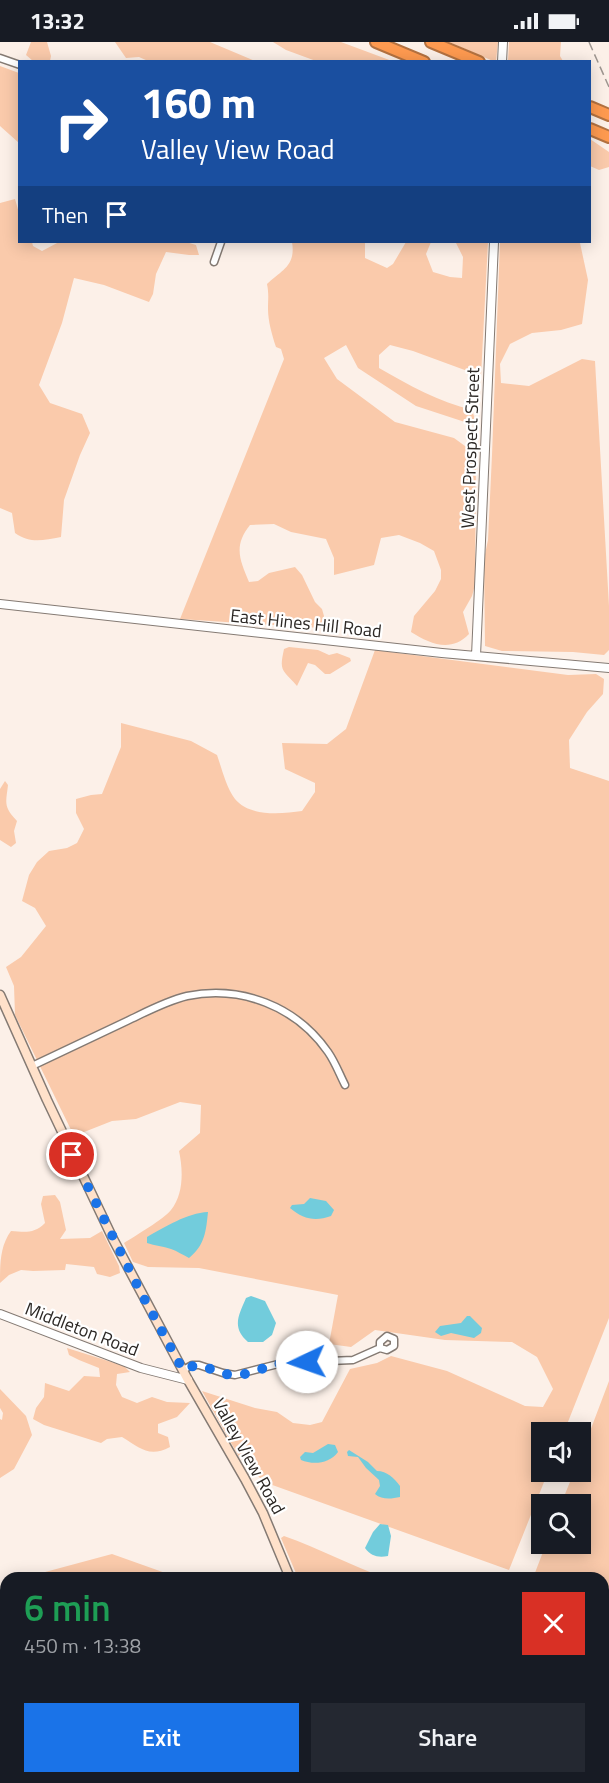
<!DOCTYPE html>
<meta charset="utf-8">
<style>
body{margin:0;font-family:"Titillium Web",sans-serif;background:#242831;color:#f1f3f6;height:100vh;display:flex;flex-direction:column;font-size:22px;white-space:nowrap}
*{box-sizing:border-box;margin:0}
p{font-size:20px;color:#9ea1a6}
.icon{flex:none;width:33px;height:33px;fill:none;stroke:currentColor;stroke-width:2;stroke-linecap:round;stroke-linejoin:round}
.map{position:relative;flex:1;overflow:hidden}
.drawer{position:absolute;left:0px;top:1530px;width:609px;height:212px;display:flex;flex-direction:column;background:#171b24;border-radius:18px 18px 0 0;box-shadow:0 3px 15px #0003}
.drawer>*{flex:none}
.banner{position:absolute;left:18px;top:18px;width:573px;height:183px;border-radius:0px;box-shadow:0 3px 15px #0003;background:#1a4fa0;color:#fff;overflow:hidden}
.controls{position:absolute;left:531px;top:1380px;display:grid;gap:12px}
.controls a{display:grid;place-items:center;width:60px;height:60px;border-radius:0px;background:#171b24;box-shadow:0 3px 15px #0003;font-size:30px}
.pin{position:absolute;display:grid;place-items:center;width:51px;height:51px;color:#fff;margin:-26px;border:3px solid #fff;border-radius:50%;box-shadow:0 2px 6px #0007}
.me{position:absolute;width:66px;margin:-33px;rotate:267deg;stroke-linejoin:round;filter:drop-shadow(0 0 4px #0008)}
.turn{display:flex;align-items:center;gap:21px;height:126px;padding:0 24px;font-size:27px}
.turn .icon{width:78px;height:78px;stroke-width:2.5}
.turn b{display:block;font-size:42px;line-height:51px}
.then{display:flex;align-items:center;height:57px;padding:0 24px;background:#0003;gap:12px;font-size:22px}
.round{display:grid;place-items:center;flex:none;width:63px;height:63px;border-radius:0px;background:#242831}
.headline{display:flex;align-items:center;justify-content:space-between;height:102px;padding:0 24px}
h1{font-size:36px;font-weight:600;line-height:45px;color:#1e9e55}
.action{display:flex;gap:12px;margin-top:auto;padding:12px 24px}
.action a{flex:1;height:69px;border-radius:0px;background:#1a73e8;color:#fff;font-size:24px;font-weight:600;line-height:69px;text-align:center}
.action a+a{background:#242831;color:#f1f3f6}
.status{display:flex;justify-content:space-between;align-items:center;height:42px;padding:0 30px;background:#171b24;direction:ltr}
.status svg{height:16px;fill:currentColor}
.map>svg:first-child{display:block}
.green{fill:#facaab}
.water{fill:#72ccdc}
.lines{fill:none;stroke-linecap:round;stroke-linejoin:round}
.minor-casing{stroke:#847a73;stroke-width:9}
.tertiary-casing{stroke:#847a73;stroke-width:10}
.secondary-casing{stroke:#847a73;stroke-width:11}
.motorway-casing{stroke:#b47241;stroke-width:14}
.minor{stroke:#fff;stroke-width:6}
.tertiary{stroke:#fff;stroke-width:8}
.secondary{stroke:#ffe1ca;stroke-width:8}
.motorway{stroke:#fe9a50;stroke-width:10}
.rail{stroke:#9e9690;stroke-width:1.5;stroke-dasharray:9 4.5;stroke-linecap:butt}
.route{stroke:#1a73e8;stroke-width:10;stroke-dasharray:0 18}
.labels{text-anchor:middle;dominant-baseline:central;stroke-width:4.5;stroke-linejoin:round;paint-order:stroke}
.street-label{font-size:18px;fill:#2c2825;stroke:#fff}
</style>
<div class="status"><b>13:32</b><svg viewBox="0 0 49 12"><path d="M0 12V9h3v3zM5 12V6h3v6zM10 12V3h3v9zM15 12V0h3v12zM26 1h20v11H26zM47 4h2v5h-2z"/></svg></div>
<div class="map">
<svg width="609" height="1741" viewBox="0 0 609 1741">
<rect width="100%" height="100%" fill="#fcf0e8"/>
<!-- green -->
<path class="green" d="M31,0H47L51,14L50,19H33L26,13Z
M115,0H210L255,19H148L139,15L126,16Z
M273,0H341L392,19H316L286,8Z
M449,0H498L496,19H493Z
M509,0H561L560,14L563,19H508Z
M0,24L19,31V101L0,84Z
M590,97L609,110V125L599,128L590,124Z
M15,157L19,171L20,200H32L33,204L42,209L59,200H186L196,203L199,213H189L166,210L156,232L153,252L149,260L104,243L74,236L62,281L39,343L50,361L82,372L90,391L80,413L64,458L61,495C43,498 31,502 15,491L12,471L0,466V161Z
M292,200H365V216L387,226L393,222L406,200H431L426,212L433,230L450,235L462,236L463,215L456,201L458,200H488L481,334L413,309L390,303L379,313V326C408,343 440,360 472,368L477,384L416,364L358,326L346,303L324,316L337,337L395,380L454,396L476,412L475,543L472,554L463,570L469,592C451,611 430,602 411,590L414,574L435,549L441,537V528L434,509L420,501L399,493L381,496L374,523L334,533V516L326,497L291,490L274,482L250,483C233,504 240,518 249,540L258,539L269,531L295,525L302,533L315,560L322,567L324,574L320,586L180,577L284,317L281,307L276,305C272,293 268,279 268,267C268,257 269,252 267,242C282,228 296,224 292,200Z
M500,200H578L580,201L588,238L582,282L561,288L532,291L510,302L500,322L501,341L529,344L582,317L595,319L609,564V608L604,613L573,610L502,609L485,604L484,517L488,498L492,413Z
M289,605L318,608L329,613L337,611L350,616L351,619L330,632H325L315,623L308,621L297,644C282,627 279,630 284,607Z
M375,608L568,633L596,632L604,637L603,652L587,670L569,698L570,726L609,739V1276L564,1390H542V1430H548L509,1528L264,1440L239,1415L202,1349L255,1366L277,1370L293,1381L310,1383L322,1380L350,1327L377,1321L391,1314L447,1329L525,1364L543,1365L553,1347L537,1315L512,1300L445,1298L375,1288L351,1305L329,1302L338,1253L199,1226L148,1225L133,1220L124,1201C135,1194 164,1177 171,1168C184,1152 183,1127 179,1109L200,1091L201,1063L180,1060L136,1077L112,1079L74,1094L15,973L14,944L6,925L21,915L46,884L35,866L22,859L29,833L37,820L49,809L67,806L77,801L84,787L76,771V757L91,753L102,752L121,705V681L191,699L217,713C222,727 226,745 235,757C250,775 281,772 302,769L315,750V741L285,727L282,701L327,702L346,687Z
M5,739L8,743C6,761 3,764 17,779L14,789L16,801L11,805L0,798V747Z
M55,1153L60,1160L66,1188L60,1197L90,1196L102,1189L119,1224L120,1231L110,1235L97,1232L94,1225L66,1222L65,1228L33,1229L21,1228L9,1233L0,1241C0,1222 0,1204 11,1189C25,1190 34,1192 45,1181L41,1162L43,1154Z
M67,1306L124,1324L130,1330L117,1332L116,1343L122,1355L137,1361L152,1355L167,1360L190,1361L177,1375L158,1382V1391L168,1395L170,1405C149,1416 140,1406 122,1395L107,1397L101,1401L44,1383L33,1377L36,1366L44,1355L45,1341L69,1349L84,1334L100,1335L99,1326L79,1318L69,1313Z
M609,1339V1741H454L456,1736H603V1536H533L546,1502H580V1462H561L574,1430H580L581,1413Z
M0,1347L26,1374L32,1393L14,1427L0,1436V1377L2,1378L3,1371L0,1366Z
M284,1494C319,1506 351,1524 386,1536H298L281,1496Z
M112,1512L171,1533L175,1536H33L34,1533Z
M6,1626V1697L0,1696V1627L5,1629Z"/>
<!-- water -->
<path class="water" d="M310,1156L326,1159L334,1168L331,1174C315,1180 303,1177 290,1166L292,1163L304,1162Z
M208,1170C206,1189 205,1203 189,1216C183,1213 177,1209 171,1207C163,1204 155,1204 147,1201V1195C165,1185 187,1171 208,1170Z
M251,1254L265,1259L276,1281L272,1293L263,1300H248C231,1285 239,1273 246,1256Z
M467,1274H470L482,1286L481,1291L474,1296L451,1291L441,1294L435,1290L440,1284L461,1281Z
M328,1402L335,1403L338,1410C329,1422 313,1423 301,1418L300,1415L305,1410L313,1411Z
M349,1408L368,1420L377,1429C387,1429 394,1436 400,1444V1455C391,1457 382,1458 375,1452L380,1444L379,1438L366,1426L358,1415L348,1414L347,1410Z
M380,1482L388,1483L391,1494L388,1514C378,1516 371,1514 365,1506L373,1490Z"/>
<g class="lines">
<!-- minor casing -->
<g class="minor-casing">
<path id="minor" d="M0,16L20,23
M214,220L221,200
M32,1024C63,1009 95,994 127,979C146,970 166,959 187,954C241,943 296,964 328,1010C335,1020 339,1031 345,1043
M387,1294L394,1297V1304L387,1308L380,1306V1300Z
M183,1328L192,1323H199L223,1331L235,1333L282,1321L353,1318L380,1306"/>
</g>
<!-- tertiary casing -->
<g class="tertiary-casing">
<path id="tertiary" d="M502,20L503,0
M0,562L442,611L609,626
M476,614L494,200
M0,1272L141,1326L188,1338"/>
</g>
<!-- secondary casing -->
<g class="secondary-casing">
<path id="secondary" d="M0,953L47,1058L113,1197L188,1338L245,1437L263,1471L290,1536
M373,1736L376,1741"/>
</g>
<!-- motorway casing -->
<g class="motorway-casing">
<path id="motorway" d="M376,0L424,20
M431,0L479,20
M590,65L609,73
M590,87L609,95"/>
</g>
<!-- minor -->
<use href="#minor" class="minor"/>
<!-- tertiary -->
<use href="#tertiary" class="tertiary"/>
<!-- secondary -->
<use href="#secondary" class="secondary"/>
<!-- motorway -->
<use href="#motorway" class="motorway"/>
<!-- rail -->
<path class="rail" d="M589,0L609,45"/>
</g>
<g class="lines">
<!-- route -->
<path class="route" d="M72,1113L140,1249L183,1328C201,1317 214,1332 232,1333C248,1334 264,1325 278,1322C288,1319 297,1321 307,1320"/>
</g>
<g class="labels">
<!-- street labels -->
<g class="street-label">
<text transform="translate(470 406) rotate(-88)">West Prospect Street</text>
<text transform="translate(306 581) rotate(6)">East Hines Hill Road</text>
<text transform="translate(82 1287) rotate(21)">Middleton Road</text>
<text transform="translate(249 1414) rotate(61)">Valley View Road</text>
</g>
</g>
</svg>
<div class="controls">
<a><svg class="icon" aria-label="sound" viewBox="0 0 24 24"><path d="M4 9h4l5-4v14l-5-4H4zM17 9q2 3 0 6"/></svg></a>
<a><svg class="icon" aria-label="search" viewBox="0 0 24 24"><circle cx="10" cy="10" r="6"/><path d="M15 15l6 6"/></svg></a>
</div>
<div class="pin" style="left:72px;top:1113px;background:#d93025"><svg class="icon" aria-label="arrive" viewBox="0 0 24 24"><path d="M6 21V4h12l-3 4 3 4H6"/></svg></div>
<svg class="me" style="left:307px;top:1320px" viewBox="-20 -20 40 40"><circle r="19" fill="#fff"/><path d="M0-13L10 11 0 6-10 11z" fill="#1a73e8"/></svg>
<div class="banner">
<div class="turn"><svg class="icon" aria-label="right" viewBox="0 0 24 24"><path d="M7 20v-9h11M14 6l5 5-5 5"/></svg><div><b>160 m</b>Valley View Road</div></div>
<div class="then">Then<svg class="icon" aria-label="arrive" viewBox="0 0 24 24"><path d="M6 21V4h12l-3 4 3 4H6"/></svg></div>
</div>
<section class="drawer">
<div class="headline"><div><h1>6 min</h1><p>450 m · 13:38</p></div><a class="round" style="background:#d93025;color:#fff"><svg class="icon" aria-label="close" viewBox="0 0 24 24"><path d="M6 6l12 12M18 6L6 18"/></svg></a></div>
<div class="action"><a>Exit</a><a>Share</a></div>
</section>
</div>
